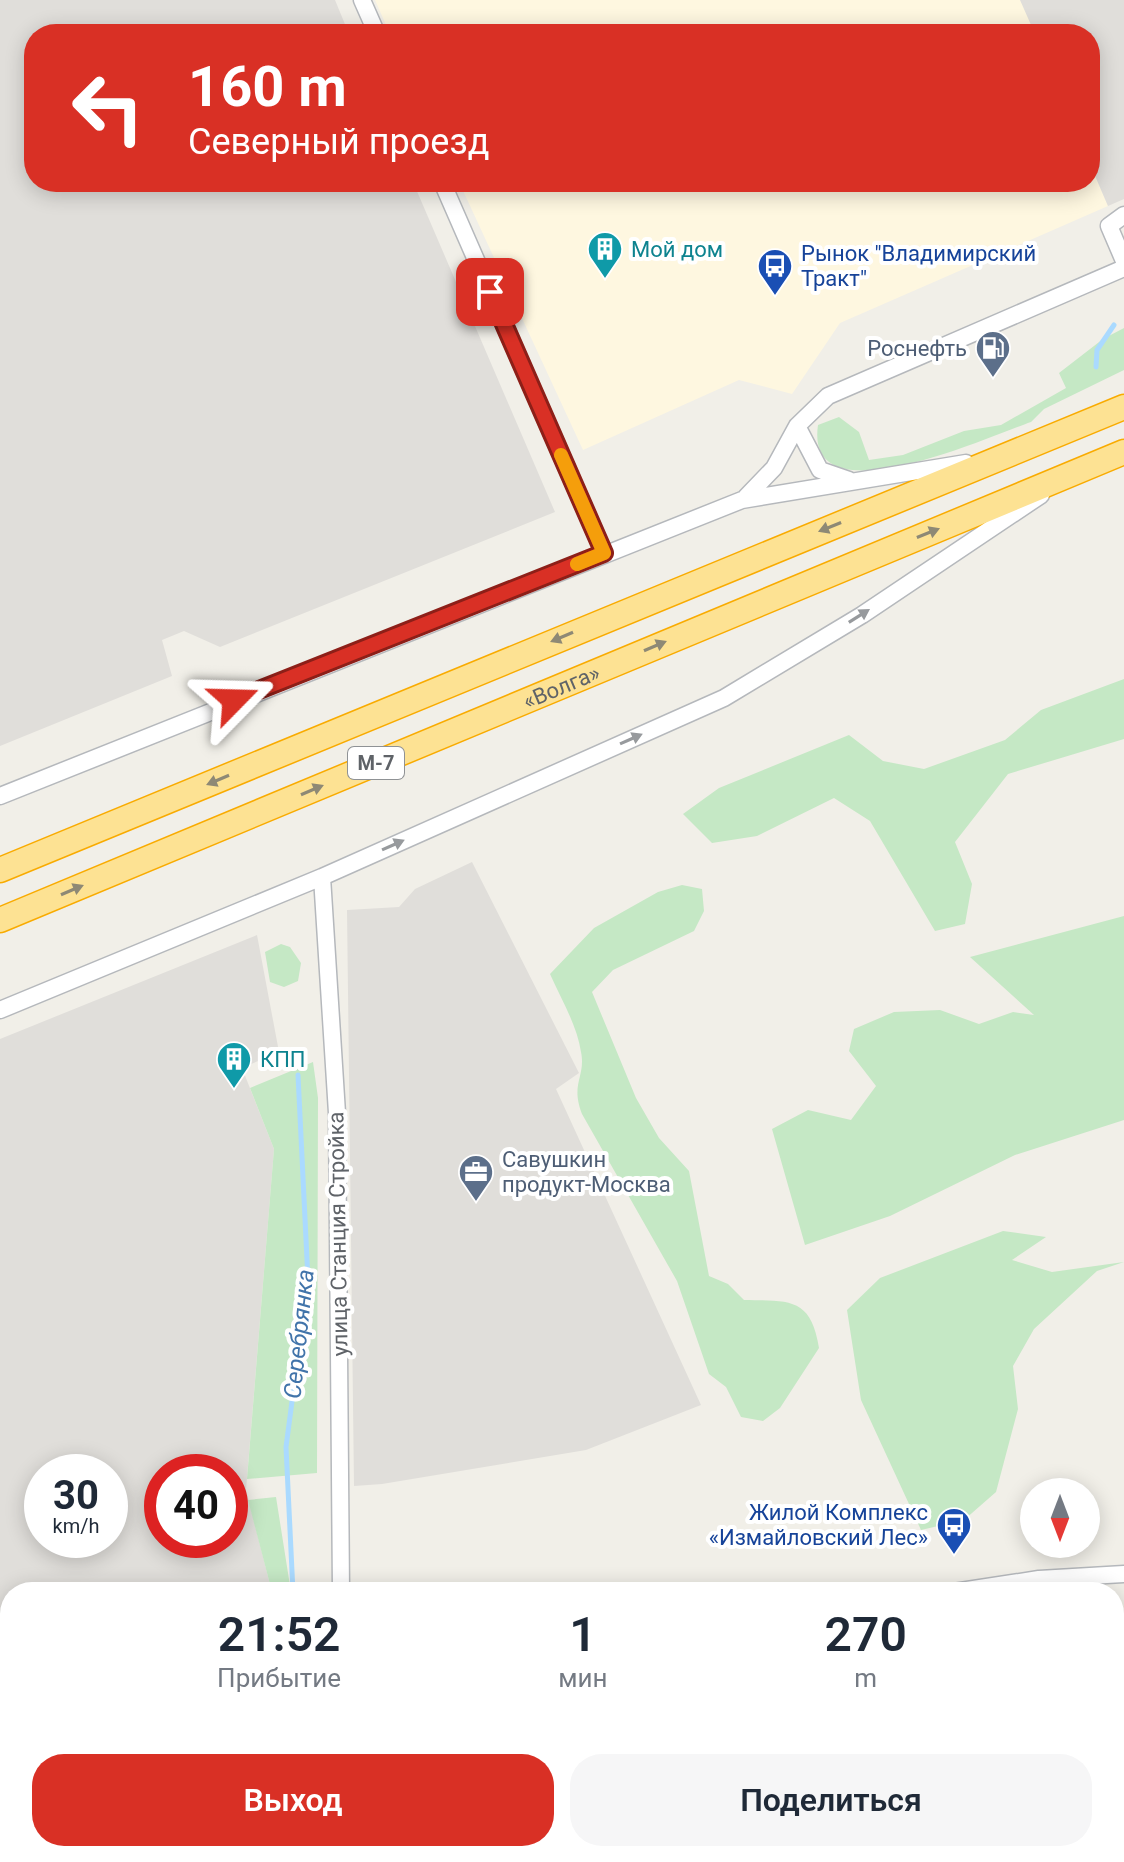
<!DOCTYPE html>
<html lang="ru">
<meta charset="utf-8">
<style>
body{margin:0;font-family:Roboto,sans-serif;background:#f6f6f7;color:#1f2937;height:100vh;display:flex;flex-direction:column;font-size:30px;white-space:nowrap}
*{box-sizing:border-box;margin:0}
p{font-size:26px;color:#747a83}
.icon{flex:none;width:44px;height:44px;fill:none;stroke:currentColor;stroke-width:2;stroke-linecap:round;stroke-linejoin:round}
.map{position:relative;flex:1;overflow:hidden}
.side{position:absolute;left:0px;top:1582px;width:1124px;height:280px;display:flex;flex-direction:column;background:#fff;border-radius:32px 32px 0 0;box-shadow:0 4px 20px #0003}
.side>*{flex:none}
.top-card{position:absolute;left:24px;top:24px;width:1076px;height:168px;border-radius:32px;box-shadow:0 4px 20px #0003;background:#d93025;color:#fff;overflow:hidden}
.needle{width:52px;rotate:180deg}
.fabs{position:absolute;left:1020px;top:1478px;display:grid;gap:16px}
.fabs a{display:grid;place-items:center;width:80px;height:80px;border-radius:50%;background:#fff;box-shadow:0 4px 20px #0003;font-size:40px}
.speed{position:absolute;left:24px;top:1454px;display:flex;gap:16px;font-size:40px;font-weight:700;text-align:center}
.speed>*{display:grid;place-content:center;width:104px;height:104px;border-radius:50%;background:#fff;box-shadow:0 4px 20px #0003;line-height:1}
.speed small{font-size:20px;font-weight:400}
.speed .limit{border:12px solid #d22;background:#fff;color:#111}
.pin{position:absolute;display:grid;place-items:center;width:68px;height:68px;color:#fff;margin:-34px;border-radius:16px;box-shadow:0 4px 12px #0006}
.me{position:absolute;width:88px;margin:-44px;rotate:68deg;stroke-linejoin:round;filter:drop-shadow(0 0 6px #0008)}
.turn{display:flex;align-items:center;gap:28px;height:168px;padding:0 32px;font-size:36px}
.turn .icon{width:104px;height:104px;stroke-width:2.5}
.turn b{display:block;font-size:56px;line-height:68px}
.eta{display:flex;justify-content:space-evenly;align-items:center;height:136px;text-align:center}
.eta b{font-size:48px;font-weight:600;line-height:56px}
.button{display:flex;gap:16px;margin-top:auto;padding:16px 32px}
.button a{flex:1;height:92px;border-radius:32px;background:#d93025;color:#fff;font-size:32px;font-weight:600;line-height:92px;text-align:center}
.button a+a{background:#f6f6f7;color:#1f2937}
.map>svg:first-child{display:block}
.commercial{fill:#fef7e0}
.industrial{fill:#e0deda;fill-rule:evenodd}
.green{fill:#c5e8c5}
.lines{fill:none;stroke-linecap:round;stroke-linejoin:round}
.stream{stroke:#aadaff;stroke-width:5}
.minor-casing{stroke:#b5b8bc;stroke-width:19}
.highway-casing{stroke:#f9ab00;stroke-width:27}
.minor{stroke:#fff;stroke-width:16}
.highway{stroke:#fde293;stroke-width:24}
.oneway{fill:#8e8975}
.oneway2{fill:#979a9d}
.route-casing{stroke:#8d1f18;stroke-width:20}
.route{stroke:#d93025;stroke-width:14}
.slow{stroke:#f59e0b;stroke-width:14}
.labels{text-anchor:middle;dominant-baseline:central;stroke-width:8;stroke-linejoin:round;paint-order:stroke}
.shield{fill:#fff;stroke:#8f9295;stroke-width:2}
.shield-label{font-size:20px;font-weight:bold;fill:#5f6368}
.culture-label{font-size:22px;fill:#0d838f;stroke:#fff;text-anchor:start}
.transit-label{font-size:22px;fill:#164399;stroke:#fff;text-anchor:start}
.service-label{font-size:22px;fill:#4e5e75;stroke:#fff;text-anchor:end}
.street-label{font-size:22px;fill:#5f6368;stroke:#fff}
.water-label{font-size:24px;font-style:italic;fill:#4174aa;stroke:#fff}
</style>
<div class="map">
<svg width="1124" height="1862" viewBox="0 0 1124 1862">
<rect width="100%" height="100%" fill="#f1efe8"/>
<!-- commercial -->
<path class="commercial" d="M375,0H1022L1036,34H390Z
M1090,164L1108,206L840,323L792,394L739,380L583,450L459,182H1090Z"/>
<!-- industrial -->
<path class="industrial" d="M0,0H335L349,34H34V182H413L555,512L220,647L184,631L162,640L172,676L0,746Z
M1020,0H1124V199L1108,206L1090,164V34H1035Z
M472,862L579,1073L556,1089L701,1405L586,1450L382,1484L354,1486L347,910L399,907L415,889Z
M257,935L279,1052L242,1068L274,1149L246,1490L272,1592H10V1747L0,1723V1039ZM42,1472H110V1540H42ZM162,1472H230V1540H162Z
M53,1852H324V1862H57Z
M392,1852H667L668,1862H392Z"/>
<!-- green -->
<path class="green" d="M1124,328V370L1044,409L1031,422C990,436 804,522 818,425L839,417L859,432L869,460L903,455L964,431L1001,425L1066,388L1059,373L1103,339Z
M1124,679V739L1008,774L955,842L972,884L965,924L935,931L870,821L834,798L757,836L712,843L683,814L719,788L849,735L883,761L924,769L1005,740L1041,710Z
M682,885L702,889L704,911L694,931L613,970L592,992L636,1098L659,1138L689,1171L709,1276L728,1284L744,1300C789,1301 811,1297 819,1348L780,1408L763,1421L741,1417L726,1387L709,1374L677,1281L582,1114C570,1083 586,1077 581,1052C577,1025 561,999 550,974L594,928L658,892Z
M1124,916V1120L1015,1155L890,1216L805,1245L772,1129L808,1110L851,1120L876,1086L849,1051L854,1029L894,1012L940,1010L979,1024L1013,1012L1034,1015L970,957Z
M281,944L290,947L301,963L298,981L284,987L270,982L265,952Z
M313,1062L318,1098L317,1473L247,1479L274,1149L250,1088Z
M1003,1231L1046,1237L1012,1260L1052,1272L1124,1262L1097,1271L1034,1329L1013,1366L1018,1409L996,1492L964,1520L921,1530L861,1400L847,1310L880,1278Z
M276,1497L291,1592H272L248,1500Z
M847,1852H963L965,1862H805Z"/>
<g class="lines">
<!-- stream -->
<path class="stream" d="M1096,367L1097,350L1114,325
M293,1592L286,1447L308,1280L298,1075
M72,1862V1852"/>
<!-- minor casing -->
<g class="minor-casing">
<path id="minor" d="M362,0L377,34
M442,182L604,553
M1124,215L1109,226L1124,261
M797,426L820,470L849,480
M746,497L774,468L797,426L828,396L1124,268
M0,796L742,500L966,463
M322,877L337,1113L341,1592
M0,1010L322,877L724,698L862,615L1041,495
M954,1592L1039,1579L1124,1574
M344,1852V1862"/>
</g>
<!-- highway casing -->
<g class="highway-casing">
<g id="highway">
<path d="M0,870L1124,407"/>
<path id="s1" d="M0,920L1124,452"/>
</g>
</g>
<!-- minor -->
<use href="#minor" class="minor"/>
<!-- highway -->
<use href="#highway" class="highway"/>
</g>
<!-- one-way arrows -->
<defs><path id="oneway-solid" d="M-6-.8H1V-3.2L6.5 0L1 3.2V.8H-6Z" transform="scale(2)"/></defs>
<g class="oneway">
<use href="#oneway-solid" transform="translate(830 527) rotate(158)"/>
<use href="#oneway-solid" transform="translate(928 533) rotate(-22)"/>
<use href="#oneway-solid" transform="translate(562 637) rotate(157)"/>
<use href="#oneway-solid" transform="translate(655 646) rotate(-23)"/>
<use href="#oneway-solid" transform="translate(218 780) rotate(157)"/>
<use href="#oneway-solid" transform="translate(312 790) rotate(-23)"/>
<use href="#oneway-solid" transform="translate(72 890) rotate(-23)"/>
</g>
<g class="oneway2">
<use href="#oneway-solid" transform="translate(859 616) rotate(-32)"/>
<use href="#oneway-solid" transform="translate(631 739) rotate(-24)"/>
<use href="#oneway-solid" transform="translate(393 845) rotate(-24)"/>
</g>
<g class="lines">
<!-- route casing -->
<g class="route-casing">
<path id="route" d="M234,700L604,553L490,292"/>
</g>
<!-- route -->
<use href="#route" class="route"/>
<!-- slow -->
<path class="slow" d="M561,455L604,553L577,564"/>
</g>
<!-- icons -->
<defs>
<g id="building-pin" transform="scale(1.8)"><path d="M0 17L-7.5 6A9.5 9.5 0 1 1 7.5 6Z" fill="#0f9aa8" stroke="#fff"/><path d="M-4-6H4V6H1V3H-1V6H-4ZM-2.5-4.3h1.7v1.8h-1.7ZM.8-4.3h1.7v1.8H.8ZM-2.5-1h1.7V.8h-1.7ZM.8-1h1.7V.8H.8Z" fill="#fff"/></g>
<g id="bus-pin" transform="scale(1.8)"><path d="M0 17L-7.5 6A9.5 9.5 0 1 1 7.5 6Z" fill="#1a4fb4" stroke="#fff"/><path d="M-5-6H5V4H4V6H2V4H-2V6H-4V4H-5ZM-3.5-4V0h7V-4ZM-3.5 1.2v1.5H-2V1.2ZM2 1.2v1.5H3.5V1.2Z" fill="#fff"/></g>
<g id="fuel-pin" transform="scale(1.8)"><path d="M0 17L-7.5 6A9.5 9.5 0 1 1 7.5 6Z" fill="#5c6f8a" stroke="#fff"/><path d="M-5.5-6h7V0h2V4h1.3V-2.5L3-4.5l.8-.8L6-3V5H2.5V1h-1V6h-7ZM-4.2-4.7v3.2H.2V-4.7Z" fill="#fff"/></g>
<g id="office-pin" transform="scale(1.8)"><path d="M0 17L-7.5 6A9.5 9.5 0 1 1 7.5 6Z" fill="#5c6f8a" stroke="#fff"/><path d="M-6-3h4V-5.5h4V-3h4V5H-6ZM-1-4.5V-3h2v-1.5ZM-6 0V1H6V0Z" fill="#fff"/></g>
</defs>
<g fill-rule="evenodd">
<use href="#building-pin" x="605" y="249"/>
<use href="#bus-pin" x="775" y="266"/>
<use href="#fuel-pin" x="993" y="348"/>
<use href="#building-pin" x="234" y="1059"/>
<use href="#office-pin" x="476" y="1172"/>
<use href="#bus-pin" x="954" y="1525"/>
</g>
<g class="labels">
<!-- shield labels -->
<rect class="shield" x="348" y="747" width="56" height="32" rx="6"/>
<g class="shield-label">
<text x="376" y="763">М-7</text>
</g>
<!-- culture labels -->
<g class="culture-label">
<text x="631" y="249">Мой дом</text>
<text x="260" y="1059">КПП</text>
</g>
<!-- transit labels -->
<g class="transit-label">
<text x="801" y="253">Рынок "Владимирский<tspan x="801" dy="25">Тракт"</tspan></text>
<text x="928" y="1512" text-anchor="end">Жилой Комплекс<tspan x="928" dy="25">«Измайловский Лес»</tspan></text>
</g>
<!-- service labels -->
<g class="service-label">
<text x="967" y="348">Роснефть</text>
<text x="502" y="1159" text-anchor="start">Савушкин<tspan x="502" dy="25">продукт-Москва</tspan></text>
</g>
<!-- street labels -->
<g class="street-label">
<text stroke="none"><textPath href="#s1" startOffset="608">«Волга»</textPath></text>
<text transform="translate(338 1234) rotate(-91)">улица Станция Стройка</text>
</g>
<!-- water labels -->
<g class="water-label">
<text transform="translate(299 1334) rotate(-84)">Серебрянка</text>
</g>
</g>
</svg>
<div class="fabs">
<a><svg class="needle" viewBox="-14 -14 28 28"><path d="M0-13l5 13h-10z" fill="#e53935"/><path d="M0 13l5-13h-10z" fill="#747a83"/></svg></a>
</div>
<div class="speed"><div>30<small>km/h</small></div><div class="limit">40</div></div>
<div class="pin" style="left:490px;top:292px;background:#d93025"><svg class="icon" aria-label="arrive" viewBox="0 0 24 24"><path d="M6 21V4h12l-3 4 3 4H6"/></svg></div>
<svg class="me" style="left:234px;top:700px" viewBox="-20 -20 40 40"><path d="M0-17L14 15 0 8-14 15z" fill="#d93025" stroke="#fff" stroke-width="4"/></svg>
<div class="top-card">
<div class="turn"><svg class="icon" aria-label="left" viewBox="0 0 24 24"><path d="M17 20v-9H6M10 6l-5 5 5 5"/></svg><div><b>160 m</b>Северный проезд</div></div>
</div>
<section class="side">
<div class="eta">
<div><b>21:52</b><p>Прибытие</p></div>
<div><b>1</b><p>мин</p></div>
<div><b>270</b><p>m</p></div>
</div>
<div class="button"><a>Выход</a><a>Поделиться</a></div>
</section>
</div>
